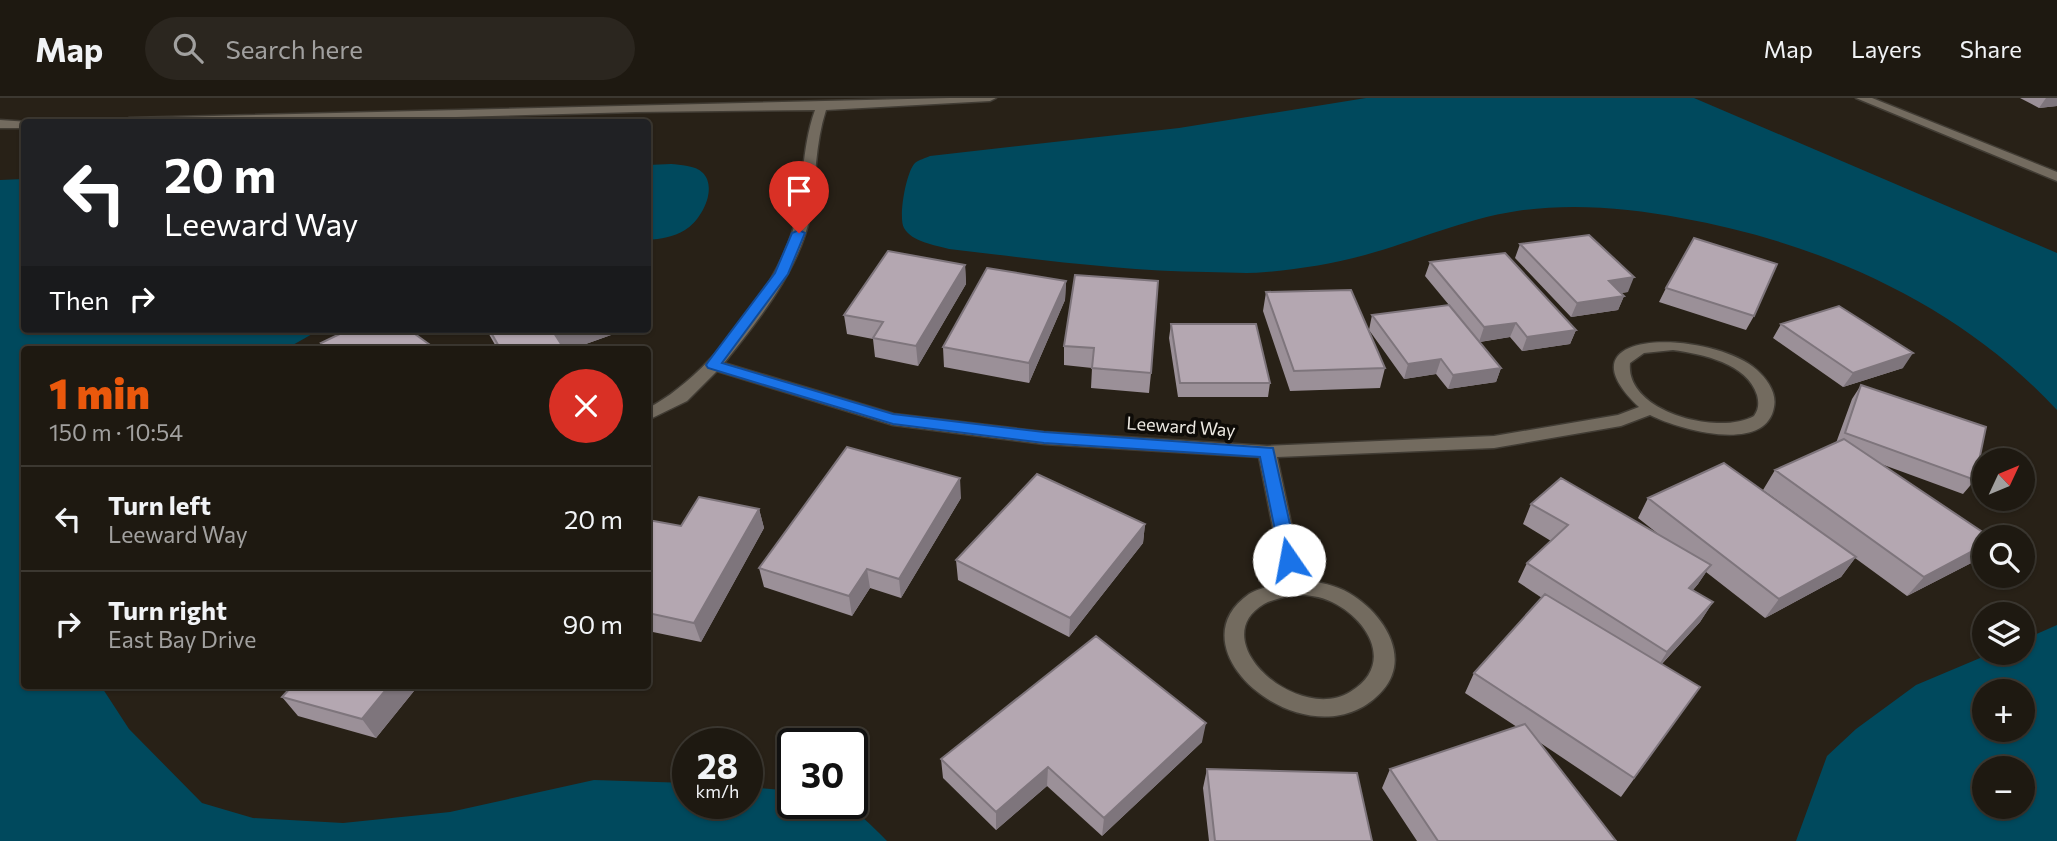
<!DOCTYPE html>
<meta charset="utf-8">
<style>
body{margin:0;font-family:Commissioner,sans-serif;background:#2b261f;color:#f1f3f6;height:100vh;display:flex;flex-direction:column;font-size:26px;white-space:nowrap}
*{box-sizing:border-box;margin:0}
p{font-size:23px;color:#a1a09f}
.icon{flex:none;width:38px;height:38px;fill:none;stroke:currentColor;stroke-width:2;stroke-linecap:round;stroke-linejoin:round}
.map{position:relative;flex:1;overflow:hidden}
.drawer{position:absolute;left:21px;top:248px;width:630px;height:343px;display:flex;flex-direction:column;background:#1e1911;border-radius:7px;box-shadow:0 2px 5px #0004,0 0 0 2px #3c3831}
.drawer>*{flex:none}
.hud{position:absolute;left:21px;top:21px;width:630px;height:214px;border-radius:7px;box-shadow:0 2px 5px #0004,0 0 0 2px #3c3831;background:#202124;color:#fff;overflow:hidden}
.needle{width:46px;rotate:46deg}
.controls{position:absolute;left:1972px;top:350px;display:grid;gap:14px}
.controls a{display:grid;place-items:center;width:63px;height:63px;border-radius:50%;background:#1e1911;box-shadow:0 2px 5px #0004,0 0 0 2px #3c3831;font-size:35px}
.speed{position:absolute;left:672px;top:630px;display:flex;gap:14px;font-size:35px;font-weight:700;text-align:center}
.speed>*{display:grid;place-content:center;width:91px;height:91px;border-radius:50%;background:#1e1911;box-shadow:0 2px 5px #0004,0 0 0 2px #3c3831;line-height:1}
.speed small{font-size:18px;font-weight:400}
.speed .limit{border:4px solid #111;border-radius:10px;background:#fff;color:#111}
.pin{position:absolute;display:grid;place-items:center;width:60px;height:60px;color:#fff;margin:-72px -30px;border-radius:50% 50% 50% 0;rotate:-45deg;box-shadow:0 0 7px #0007}
.pin .icon{rotate:45deg}
.me{position:absolute;width:77px;margin:-38px;rotate:348deg;stroke-linejoin:round;filter:drop-shadow(0 0 5px #0008)}
.turn{display:flex;align-items:center;gap:24px;height:147px;padding:0 28px;font-size:32px}
.turn .icon{width:91px;height:91px;stroke-width:2.5}
.turn b{display:block;font-size:49px;line-height:60px}
.then{display:flex;align-items:center;height:66px;padding:0 28px;background:#0003;gap:14px;font-size:26px}
.round{display:grid;place-items:center;flex:none;width:74px;height:74px;border-radius:37px;background:#2b261f}
.head{display:flex;align-items:center;justify-content:space-between;height:119px;padding:0 28px}
h1{font-size:42px;font-weight:800;line-height:52px;color:#ea580c}
ul{padding:0;list-style:none}
li{display:flex;align-items:center;gap:21px;height:105px;padding:0 28px;border-top:2px solid #3c3831}
li div{flex:1}
li b{display:block;font-size:26px}
li em{font-style:normal}
header{display:flex;align-items:center;gap:42px;box-sizing:border-box;height:98px;padding:0 35px;background:#1e1911;border-bottom:2px solid #3c3831}
header strong{font-size:33px}
nav{display:flex;gap:38px;margin-inline-start:auto;font-size:24px}
.search{width:490px;height:63px;background:#2b261f;display:flex;align-items:center;gap:18px;box-sizing:border-box;padding:0 24px;border-radius:38px;color:#a1a09f;font-size:26px}
.map>svg:first-child{display:block}
.water{fill:#00495d;fill-rule:evenodd}
.lines{fill:none;stroke-linecap:round;stroke-linejoin:round}
.minor-casing{stroke:#413c34;stroke-width:3}
.minor{fill:#736b5f;fill-rule:evenodd}
.wall{fill:#9b9098}
.shaded-wall{fill:#7e757c}
.building{fill:#b4a7b1;stroke:#7e757c;stroke-width:2}
.route{fill:#1a73e8;stroke:#114b97;stroke-width:2}
.labels{text-anchor:middle;dominant-baseline:central;stroke-width:7;stroke-linejoin:round;paint-order:stroke}
.street-label{font-size:18px;fill:#ede9e2;stroke:#0e0b07}
</style>
<header>
<strong>Map</strong>
<div class="search"><svg class="icon" aria-label="search" viewBox="0 0 24 24"><circle cx="10" cy="10" r="6"/><path d="M15 15l6 6"/></svg>Search here</div>
<nav><a>Map</a><a>Layers</a><a>Share</a></nav>
</header>
<div class="map">
<svg width="2057" height="743" viewBox="0 0 2057 743">
<rect width="100%" height="100%" fill="#282117"/>
<!-- water -->
<path class="water" d="M1366,0H1694L2057,155V312C1959,206 1821,145 1681,120C1627,110 1572,105 1517,113C1464,121 1416,143 1365,157C1333,166 1299,171 1266,174C1247,176 1227,174 1207,174C1121,173 1035,161 949,151C935,147 912,144 904,130C898,120 906,74 915,65C918,62 926,60 930,58L1179,30Z
M671,66C680,67 695,67 703,75C718,91 701,123 685,132C673,139 661,141 648,142V67Z
M24,81V231H321L284,252H24V588H101L129,631L202,705L253,720L343,725L450,714L594,682L688,685V705H747V689L793,693V705C847,705 848,703 887,743H0V82Z
M2057,527V743H1796L1827,658L1856,631L1916,587L1992,555H2023V542ZM1984,593H2023V632H1984ZM1984,670H2023V709H1984Z"/>
<g class="lines">
<!-- minor casing -->
<g class="minor-casing">
<path id="minor" d="M949,0H996L990,3L826,12C815,46 816,82 810,118C799,172 758,223 724,265L894,316L1044,334L1267,348L1494,338L1618,317L1639,309C1553,228 1712,232 1757,272C1767,281 1777,295 1774,309C1766,357 1677,331 1650,317L1621,328L1494,350L1277,359L1303,482C1319,484 1336,487 1349,495C1382,514 1412,558 1383,592C1315,671 1166,554 1249,496C1258,490 1274,488 1284,485L1259,359L1044,346L893,327L717,273L687,303L648,322V310C703,283 775,193 793,132C804,93 801,51 815,12L636,14L277,24H123L129,20ZM1673,252C1702,256 1747,265 1757,297C1759,305 1759,311 1754,318C1719,338 1625,314 1630,265L1644,255ZM1295,496C1307,497 1320,498 1332,504C1369,522 1395,567 1350,594C1297,626 1203,542 1264,506C1273,501 1286,499 1295,496Z
M1856,0H1872L2057,74V83Z
M0,22L29,24H24V30H0Z"/>
</g>
<!-- minor -->
<use href="#minor" class="minor"/>
</g>
<!-- wall -->
<path class="wall" d="M2020,0H2057V8L2039,10Z
M1520,146L1628,194L1621,195L1624,198L1618,212L1571,219L1515,160Z
M1430,164L1576,232L1570,246L1522,253L1510,239L1480,244L1501,270L1496,284L1448,291L1436,276L1404,281L1369,232L1372,217L1449,207L1425,178Z
M965,167L966,186L918,268L875,259L873,241L847,236L844,217Z
M1075,177L1151,275L1149,295L1091,290L1092,270L1064,267V248Z
M1066,183L1065,202L1029,285L944,269L943,249Z
M1666,190L1754,218L1746,232L1659,204Z
M1266,194L1385,270L1380,290L1290,293L1263,213Z
M1171,226L1270,285L1268,299H1178L1169,240Z
M1781,226L1903,270L1843,289L1773,240Z
M486,231H625V232L569,252H498Z
M1861,287L1975,382L1963,396L1881,366L1984,439V453L1977,462L1907,498L1855,460L1841,479L1765,520L1706,474L1698,486L1693,492L1713,504L1700,524L1662,566L1700,589L1621,699L1539,644L1616,743H1417L1382,690L1390,671L1517,629L1465,595L1474,575L1542,500L1518,484L1527,465L1551,443L1523,426L1531,406L1657,435L1638,420L1648,400L1798,417L1763,392L1775,372L1836,345L1852,301Z
M961,400L901,500L870,490L852,518L764,489L759,470Z
M759,411L764,430L701,544L648,533V422L681,428Z
M1145,426L1143,445L1069,539L958,482L956,462Z
M292,588H418L376,640L298,618L282,599Z
M474,588H491L488,591Z
M1202,644L1102,738L1047,688L996,732L943,680L941,661Z
M1207,671L1372,743H1209L1203,690Z"/>
<!-- shaded-wall -->
<path class="shaded-wall" d="M2046,0H2057V8L2039,10Z
M965,167L966,186L918,268L916,248Z
M1634,179L1628,194L1603,197L1609,183Z
M1066,183L1065,202L1029,285V265Z
M1624,198L1618,212L1571,219L1577,205Z
M1516,225L1510,239L1479,244L1484,229Z
M566,231H625V232L569,252H553L554,235Z
M1576,232L1570,246L1522,253L1527,239Z
M1913,255L1903,270L1843,289L1853,275Z
M1441,261L1436,276L1404,281L1408,266Z
M1501,270L1496,284L1448,291L1453,277Z
M960,380L961,400L901,500L899,481Z
M759,411L764,430L701,544L694,525Z
M1145,426L1143,445L1069,539L1070,520Z
M1984,447V453L1977,462L1907,498L1924,479Z
M1856,459L1841,479L1765,520L1779,501Z
M1711,467L1698,486L1677,510L1689,490Z
M867,471L870,490L852,518L849,498Z
M1713,504L1700,524L1655,573L1667,554Z
M389,588H418L376,640L362,621Z
M1206,625L1202,644L1102,738L1104,720Z
M1048,669L1047,688L996,732V714Z"/>
<!-- building -->
<path class="building" d="M1589,137L1634,179L1609,183L1624,198L1577,205L1520,146Z
M1694,140L1777,166L1754,218L1666,190Z
M888,153L965,167L916,248L873,240L883,224L844,217Z
M1505,155L1576,232L1527,239L1516,225L1484,229L1430,164Z
M987,170L1066,183L1029,265L943,249Z
M1075,177L1158,183L1151,275L1092,270L1094,250L1064,248Z
M1351,192L1385,270L1294,273L1266,194Z
M1449,207L1501,270L1453,277L1441,261L1408,266L1372,217Z
M1839,208L1913,255L1853,275L1781,226Z
M1171,226H1256L1270,285H1180Z
M350,231H408L437,252H330L321,245Z
M489,231H566L554,235L563,249L553,252H501Z
M1861,287L1986,329L1975,382L1845,335Z
M1844,341L1990,439H1984V447L1924,479L1775,372Z
M847,349L960,380L899,481L867,471L849,498L759,470Z
M1724,365L1856,459L1779,501L1648,400Z
M1037,376L1145,426L1070,520L956,462Z
M1561,380L1711,467L1689,490L1713,504L1667,554L1527,465L1568,427L1531,406Z
M699,399L759,411L694,525L648,515V422L681,428Z
M1545,496L1700,589L1634,680L1474,575Z
M1096,538L1206,625L1104,720L1048,669L996,714L941,661Z
M292,588H389L362,621L282,599Z
M1525,626L1616,743H1438L1390,671Z
M1207,671L1357,675L1372,743H1215Z"/>
<!-- route -->
<path class="route" d="M799,132L805,135L788,176L722,265L893,316L1044,334L1273,350L1298,462L1295,466H1283L1281,462L1260,359L1044,345L893,326L708,270L706,267L708,264L775,175L792,135Z"/>
<g class="labels">
<!-- street labels -->
<g class="street-label">
<text transform="translate(1181 328) rotate(4)">Leeward Way</text>
</g>
</g>
</svg>
<div class="controls">
<a><svg class="needle" viewBox="-14 -14 28 28"><path d="M0-13l5 13h-10z" fill="#e53935"/><path d="M0 13l5-13h-10z" fill="#a1a09f"/></svg></a>
<a><svg class="icon" aria-label="search" viewBox="0 0 24 24"><circle cx="10" cy="10" r="6"/><path d="M15 15l6 6"/></svg></a>
<a><svg class="icon" aria-label="layers" viewBox="0 0 24 24"><path d="M12 4l9 5-9 5-9-5zM3 14l9 5 9-5"/></svg></a>
<a>+</a>
<a>−</a>
</div>
<div class="speed"><div>28<small>km/h</small></div><div class="limit">30</div></div>
<div class="pin" style="left:799px;top:135px;background:#d93025"><svg class="icon" aria-label="arrive" viewBox="0 0 24 24"><path d="M6 21V4h12l-3 4 3 4H6"/></svg></div>
<svg class="me" style="left:1289px;top:462px" viewBox="-20 -20 40 40"><circle r="19" fill="#fff"/><path d="M0-13L10 11 0 6-10 11z" fill="#1a73e8"/></svg>
<div class="hud">
<div class="turn"><svg class="icon" aria-label="left" viewBox="0 0 24 24"><path d="M17 20v-9H6M10 6l-5 5 5 5"/></svg><div><b>20 m</b>Leeward Way</div></div>
<div class="then">Then<svg class="icon" aria-label="right" viewBox="0 0 24 24"><path d="M7 20v-9h11M14 6l5 5-5 5"/></svg></div>
</div>
<section class="drawer">
<div class="head"><div><h1>1 min</h1><p>150 m · 10:54</p></div><a class="round" style="background:#d93025;color:#fff"><svg class="icon" aria-label="close" viewBox="0 0 24 24"><path d="M6 6l12 12M18 6L6 18"/></svg></a></div>
<ul>
<li><svg class="icon" aria-label="left" viewBox="0 0 24 24"><path d="M17 20v-9H6M10 6l-5 5 5 5"/></svg><div><b>Turn left</b><p>Leeward Way</p></div><em>20 m</em></li>
<li><svg class="icon" aria-label="right" viewBox="0 0 24 24"><path d="M7 20v-9h11M14 6l5 5-5 5"/></svg><div><b>Turn right</b><p>East Bay Drive</p></div><em>90 m</em></li>
</ul>
</section>
</div>
